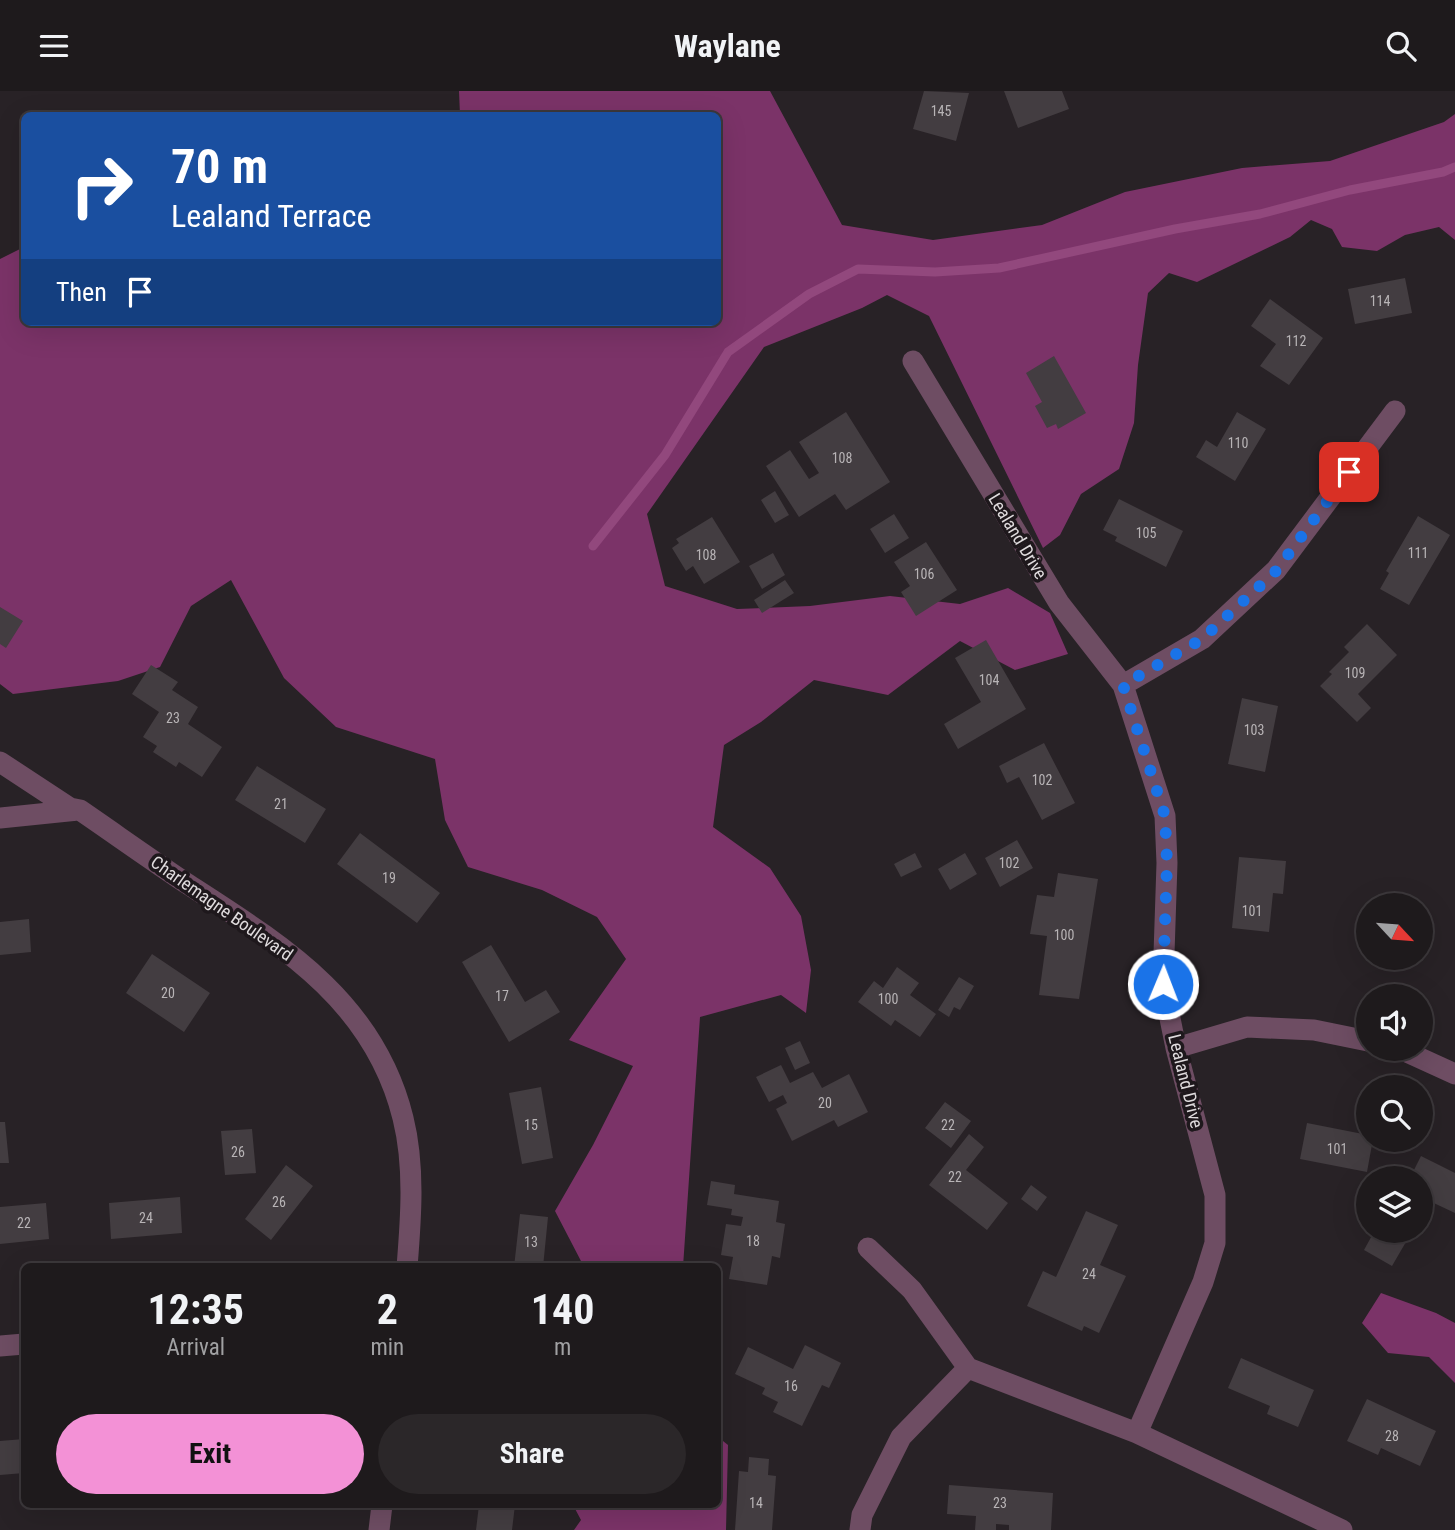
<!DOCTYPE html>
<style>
body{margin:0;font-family:"Roboto Condensed",sans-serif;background:#2b2729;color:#f1f3f6;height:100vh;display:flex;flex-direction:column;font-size:26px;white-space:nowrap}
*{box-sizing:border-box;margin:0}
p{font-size:23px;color:#a1a1a3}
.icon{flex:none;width:38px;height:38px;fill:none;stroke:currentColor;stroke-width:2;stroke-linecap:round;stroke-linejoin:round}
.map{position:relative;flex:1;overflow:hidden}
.drawer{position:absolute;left:21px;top:1172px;width:700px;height:245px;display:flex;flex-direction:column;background:#1e1a1c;border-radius:10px;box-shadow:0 7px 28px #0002,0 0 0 2px #3c383b}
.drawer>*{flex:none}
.hud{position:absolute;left:21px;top:21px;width:700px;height:214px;border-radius:10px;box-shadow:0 7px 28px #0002,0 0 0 2px #3c383b;background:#1a4fa0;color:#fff;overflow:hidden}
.needle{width:46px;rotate:116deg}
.controls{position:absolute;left:1356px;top:802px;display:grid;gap:14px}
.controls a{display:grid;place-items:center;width:77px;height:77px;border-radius:50%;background:#1e1a1c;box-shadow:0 7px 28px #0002,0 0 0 2px #3c383b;font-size:35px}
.pin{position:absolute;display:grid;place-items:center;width:60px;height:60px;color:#fff;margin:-30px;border-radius:14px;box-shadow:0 4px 10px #0006}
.me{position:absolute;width:77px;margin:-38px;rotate:1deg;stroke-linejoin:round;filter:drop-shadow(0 0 5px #0008)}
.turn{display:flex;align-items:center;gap:24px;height:147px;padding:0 35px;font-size:32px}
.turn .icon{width:91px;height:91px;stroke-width:2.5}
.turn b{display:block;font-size:49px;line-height:60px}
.then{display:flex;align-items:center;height:66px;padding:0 35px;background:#0003;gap:14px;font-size:26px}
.eta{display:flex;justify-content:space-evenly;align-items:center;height:119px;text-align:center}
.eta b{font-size:42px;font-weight:700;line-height:49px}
.action{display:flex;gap:14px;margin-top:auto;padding:14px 35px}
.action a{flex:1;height:80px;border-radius:42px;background:#f391d6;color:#111;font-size:28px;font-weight:700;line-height:80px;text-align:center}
.action a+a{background:#2b2729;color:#f1f3f6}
header{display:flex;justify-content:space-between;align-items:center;height:91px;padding:0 35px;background:#1e1a1c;font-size:32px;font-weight:700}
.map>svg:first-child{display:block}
.forest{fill:#7b3368}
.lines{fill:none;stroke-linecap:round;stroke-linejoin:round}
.stream{stroke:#92487d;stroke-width:9}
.building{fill:#433d41}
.street{stroke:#6e4d63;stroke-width:21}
.route{stroke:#1a73e8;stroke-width:12;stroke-dasharray:0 21.6}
.labels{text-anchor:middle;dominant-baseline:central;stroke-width:7;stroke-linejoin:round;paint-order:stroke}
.number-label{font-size:14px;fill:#b8b4b6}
.street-label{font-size:18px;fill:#dfdbdd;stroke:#1e181c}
</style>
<header><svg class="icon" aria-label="menu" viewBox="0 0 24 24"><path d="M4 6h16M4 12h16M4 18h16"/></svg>Waylane<svg class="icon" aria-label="search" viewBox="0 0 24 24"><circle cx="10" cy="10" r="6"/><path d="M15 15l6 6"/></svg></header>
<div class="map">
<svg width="1455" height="1439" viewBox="0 0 1455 1439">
<rect width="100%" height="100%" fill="#282226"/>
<!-- forest -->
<path class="forest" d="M459,0H770L842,134L933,149L1042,134L1125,101L1242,77L1330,70L1444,31L1455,23V149L1439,136L1405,144L1377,160L1342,156L1332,138L1311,129L1290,146L1197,191L1169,182L1148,202L1138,274L1134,332L1119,378L1081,403L1060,444L1043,457L929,225L887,204L862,217L764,256L647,423L665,495L737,518L810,515L890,505L960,513L1008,497L1050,522L1068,563L1015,579L960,550L888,604L814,589L761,631L724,654L713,736L770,777L801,825L811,879L806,922L781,904L700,926L683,1176H579L582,1172L555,1120L593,1054L633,975L569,949L626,868L597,826L542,799L468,776L445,729L435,668L336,636L284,587L231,489L191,515L160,576L118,590L13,603L0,593V168L24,156V231H718V24H460Z
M1381,1202L1436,1222L1455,1232V1292L1429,1266L1388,1262L1362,1232Z
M718,1346L728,1354L726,1439H574L581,1429L573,1414H718Z"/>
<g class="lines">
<!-- stream -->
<path class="stream" d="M593,455L665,364L728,261L809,203L858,178L935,181L999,177L1175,138L1260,123L1350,99L1443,81L1455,76"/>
</g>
<!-- building -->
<path class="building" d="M924,0L969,2L956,50L913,38Z
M1004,0H1062L1069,18L1018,37Z
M1405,187L1412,222L1355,233L1348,198Z
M1270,208L1323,247L1289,294L1260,275L1276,253L1251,235Z
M1054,265L1086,322L1058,338L1056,333L1047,337L1035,315L1042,311L1026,282Z
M846,321L890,391L846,419L835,403L799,426L766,375L790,359L809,388L819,382L799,351Z
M1237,321L1266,338L1235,390L1196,366L1206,349L1217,356Z
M775,400L789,424L775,432L761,409Z
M1119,408L1183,440L1166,476L1115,450L1117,446L1103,439Z
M894,423L909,447L885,462L870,438Z
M1418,425L1450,444L1409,514L1380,498L1389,482L1386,480Z
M712,426L740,471L704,493L693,475L686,480L672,457L679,452L676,448Z
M926,451L957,499L916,525L901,501L910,495L894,471Z
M773,462L785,484L762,498L749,475Z
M785,489L794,502L762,522L754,509Z
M0,516L23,530L6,557L0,553Z
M1367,533L1397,564L1358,603L1371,617L1357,631L1320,595L1332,583L1329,581L1349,561L1344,556Z
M986,549L1026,618L958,658L944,633L981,611L955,567Z
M151,574L178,591L172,599L198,616L188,633L222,656L202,686L179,671L176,676L153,661L157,655L143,646L159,621L132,603Z
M1242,607L1278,615L1265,681L1228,673Z
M1044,652L1075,712L1042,729L1019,686L1007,692L999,675Z
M257,675L326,718L305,752L235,709Z
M360,742L440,802L417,832L337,773Z
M1017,749L1033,777L1000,796L985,767Z
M915,762L922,776L901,786L894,773Z
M965,762L977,783L950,799L938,778Z
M1239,766L1286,770L1283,803L1273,802L1269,841L1232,837Z
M1058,782L1098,788L1079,908L1039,904L1047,845L1030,843L1037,804L1054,806Z
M29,828L31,861L0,864V831Z
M491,854L525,911L546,899L560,921L509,951L462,871Z
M152,863L210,902L184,941L126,902Z
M897,876L919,892L910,904L936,923L920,946L895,929L891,935L858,911L874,890L883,897Z
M959,886L974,895L960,919L954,916L949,926L938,919Z
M800,950L810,972L795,979L785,957Z
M781,974L790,992L813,981L822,997L849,983L868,1021L838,1036L834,1029L792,1050L776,1018L787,1012L783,1004L769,1011L756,986Z
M541,996L553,1067L522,1073L509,1002Z
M945,1011L971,1030L951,1057L925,1037Z
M0,1031H5L9,1072H0Z
M1307,1032L1368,1044V1048H1373L1367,1081L1300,1068Z
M252,1038L256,1082L225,1084L221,1040Z
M969,1043L984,1056L966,1079L1008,1112L987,1139L929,1094Z
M1421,1065L1455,1082V1122L1421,1106V1087H1410Z
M286,1074L313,1095L271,1149L245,1128Z
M711,1090L735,1094L734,1103L779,1110L776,1131L785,1133L780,1167L772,1165L767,1194L729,1188L733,1166L721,1164L726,1133L741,1135L743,1126L731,1124L732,1118L707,1114Z
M1031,1094L1047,1106L1037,1120L1021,1108Z
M180,1106L182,1142L111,1148L109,1112Z
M46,1112L49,1148L0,1153V1116Z
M1086,1120L1118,1134L1100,1174L1126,1185L1099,1242L1084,1235L1082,1240L1027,1215L1043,1180L1056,1186Z
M520,1123L548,1126L543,1176H514Z
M1375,1139H1402L1410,1144L1392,1175L1364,1159Z
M805,1254L841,1272L829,1297L822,1294L802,1335L773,1321L778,1311L762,1303L765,1297L735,1283L748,1256L793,1278Z
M1241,1267L1314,1299L1298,1336L1267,1323L1270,1315L1228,1297Z
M1367,1308L1436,1340L1420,1375L1381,1357L1378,1364L1347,1350Z
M24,1348V1382L0,1384V1350Z
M749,1366L769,1368L768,1384L776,1385L772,1439H735L739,1380L748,1381Z
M949,1394L1053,1402L1051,1439H1009V1434L996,1433V1439H975L976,1425L947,1423Z
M479,1414H515L512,1439H476Z"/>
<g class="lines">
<!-- street -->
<path class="street" d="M913,270L1059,512L1123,594L1165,725L1167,772L1163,893L1176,957L1215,1104V1152L1203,1191L1137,1342
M1123,594L1202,548L1276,479L1395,320
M0,671L70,717L80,719C115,743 150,768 186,792C280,853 374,909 403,1027C415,1075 411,1127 407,1176
M0,727L78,719
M1176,957L1247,936L1314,939L1368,950
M1398,957L1455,983
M868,1157L912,1199L968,1277
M0,1255L24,1253
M968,1277L1137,1342L1342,1439
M379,1439L382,1414
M860,1439L862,1424L901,1346L968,1277"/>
</g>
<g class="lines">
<!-- route -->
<path class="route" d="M1163,893L1167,772L1165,725L1123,594L1202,548L1276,480L1349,381"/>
</g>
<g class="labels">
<!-- number labels -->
<g class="number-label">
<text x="941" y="20">145</text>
<text x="1380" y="210">114</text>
<text x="1296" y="250">112</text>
<text x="1238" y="352">110</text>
<text x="842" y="367">108</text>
<text x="1146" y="442">105</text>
<text x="1418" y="462">111</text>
<text x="706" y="464">108</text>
<text x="924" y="483">106</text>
<text x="1355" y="582">109</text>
<text x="989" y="589">104</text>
<text x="173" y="627">23</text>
<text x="1254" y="639">103</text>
<text x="1042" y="689">102</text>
<text x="281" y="713">21</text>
<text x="1009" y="772">102</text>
<text x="389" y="787">19</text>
<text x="1252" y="820">101</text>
<text x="1064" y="844">100</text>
<text x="168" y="902">20</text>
<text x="502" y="905">17</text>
<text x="888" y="908">100</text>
<text x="825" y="1012">20</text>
<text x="531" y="1034">15</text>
<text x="948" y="1034">22</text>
<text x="1337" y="1058">101</text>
<text x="238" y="1061">26</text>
<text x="955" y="1086">22</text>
<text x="279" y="1111">26</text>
<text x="146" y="1127">24</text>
<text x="24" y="1132">22</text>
<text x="753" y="1150">18</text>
<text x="531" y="1151">13</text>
<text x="1089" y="1183">24</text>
<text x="791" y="1295">16</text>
<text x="1392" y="1345">28</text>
<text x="756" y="1412">14</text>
<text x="1000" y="1412">23</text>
</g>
<!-- street labels -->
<g class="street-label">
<text transform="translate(1018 445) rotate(59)">Lealand Drive</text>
<text transform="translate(222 817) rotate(35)">Charlemagne Boulevard</text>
<text transform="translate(1186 990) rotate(76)">Lealand Drive</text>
</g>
</g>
</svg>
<div class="controls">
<a><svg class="needle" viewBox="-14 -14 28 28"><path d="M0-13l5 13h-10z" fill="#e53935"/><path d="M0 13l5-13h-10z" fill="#a1a1a3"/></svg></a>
<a><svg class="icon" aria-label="sound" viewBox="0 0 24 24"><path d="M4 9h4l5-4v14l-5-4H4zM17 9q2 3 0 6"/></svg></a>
<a><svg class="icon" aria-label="search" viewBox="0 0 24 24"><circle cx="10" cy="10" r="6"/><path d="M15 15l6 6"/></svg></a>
<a><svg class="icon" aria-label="layers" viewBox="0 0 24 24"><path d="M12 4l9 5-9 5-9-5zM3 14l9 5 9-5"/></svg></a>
</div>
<div class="pin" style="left:1349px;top:381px;background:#d93025"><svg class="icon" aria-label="arrive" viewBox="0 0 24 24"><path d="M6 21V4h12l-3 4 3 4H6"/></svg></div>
<svg class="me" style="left:1163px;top:893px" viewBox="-20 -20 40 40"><circle r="17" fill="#1a73e8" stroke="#fff" stroke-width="3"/><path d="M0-11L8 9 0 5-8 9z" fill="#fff"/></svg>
<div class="hud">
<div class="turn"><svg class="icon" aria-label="right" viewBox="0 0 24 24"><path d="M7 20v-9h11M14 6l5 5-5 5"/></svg><div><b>70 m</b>Lealand Terrace</div></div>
<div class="then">Then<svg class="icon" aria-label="arrive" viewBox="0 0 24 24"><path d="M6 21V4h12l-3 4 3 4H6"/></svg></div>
</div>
<section class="drawer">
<div class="eta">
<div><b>12:35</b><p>Arrival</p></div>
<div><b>2</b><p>min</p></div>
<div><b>140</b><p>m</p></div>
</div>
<div class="action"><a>Exit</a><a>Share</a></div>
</section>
</div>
